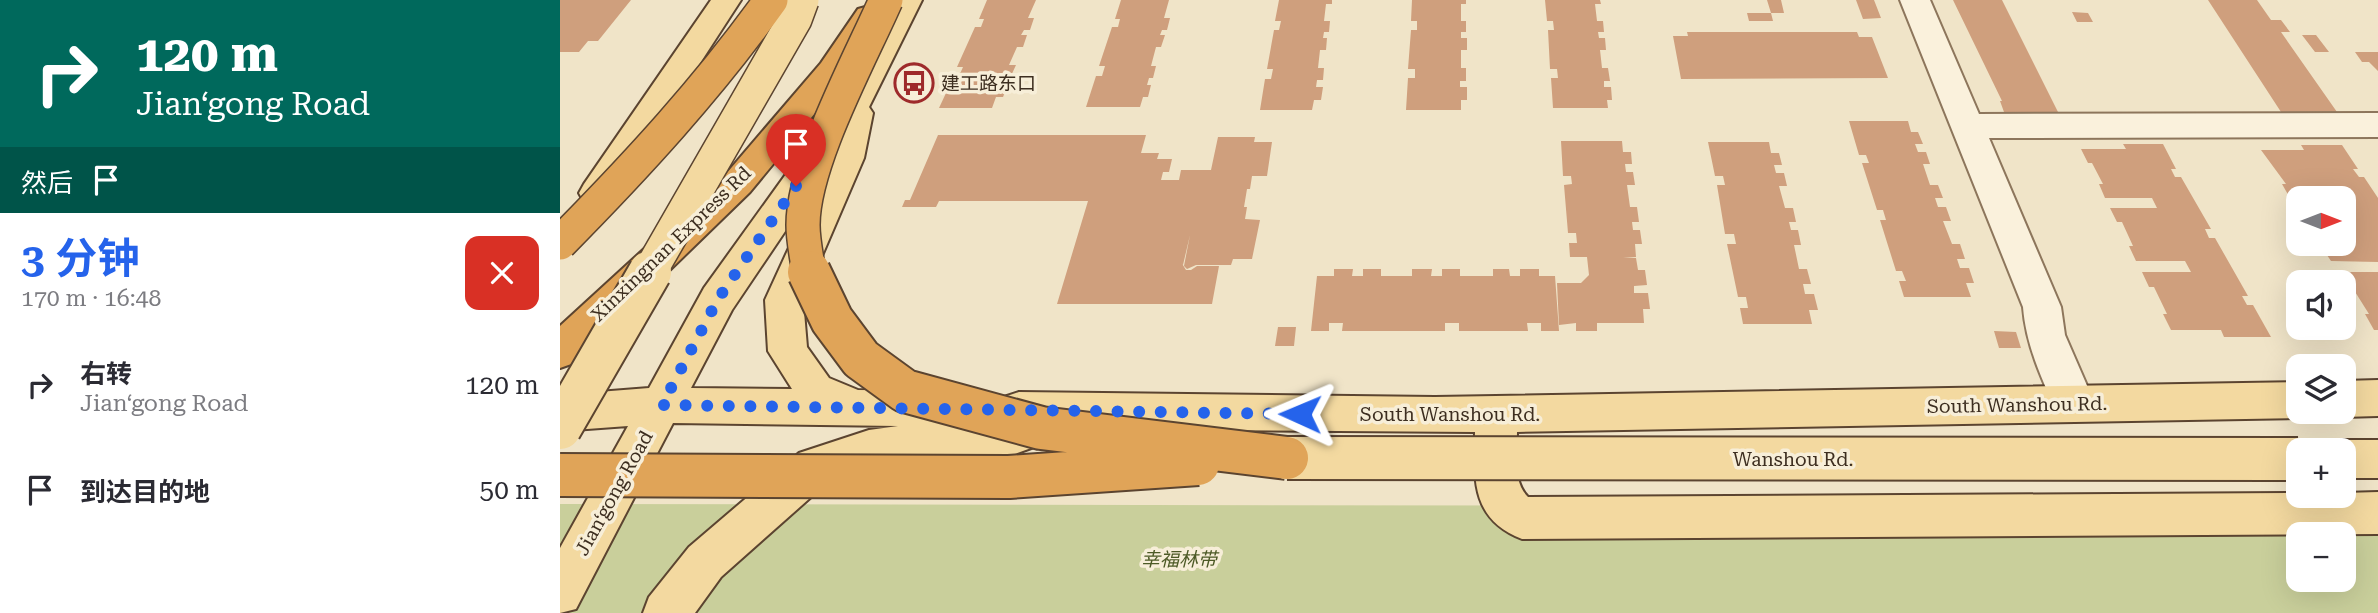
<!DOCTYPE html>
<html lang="zh">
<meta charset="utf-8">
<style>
body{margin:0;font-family:"Roboto Serif","Noto Sans SC",serif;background:#f7f7f7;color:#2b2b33;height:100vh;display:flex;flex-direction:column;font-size:26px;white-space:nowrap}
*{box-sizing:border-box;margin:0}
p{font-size:23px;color:#7c7c81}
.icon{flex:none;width:38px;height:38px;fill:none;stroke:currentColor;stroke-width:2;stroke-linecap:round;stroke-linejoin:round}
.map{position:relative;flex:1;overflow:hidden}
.sheet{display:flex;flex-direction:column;background:#fff;width:560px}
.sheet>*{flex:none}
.guide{background:#00695c;color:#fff;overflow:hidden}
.needle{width:46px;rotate:90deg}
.fabs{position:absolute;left:1726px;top:186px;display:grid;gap:14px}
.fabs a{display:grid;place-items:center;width:70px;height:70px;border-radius:14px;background:#fff;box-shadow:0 7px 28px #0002;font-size:35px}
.pin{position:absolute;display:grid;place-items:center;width:60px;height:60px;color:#fff;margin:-72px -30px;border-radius:50% 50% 50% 0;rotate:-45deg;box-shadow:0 0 7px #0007}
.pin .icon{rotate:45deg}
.me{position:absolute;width:77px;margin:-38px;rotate:271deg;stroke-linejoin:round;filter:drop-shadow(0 0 5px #0008)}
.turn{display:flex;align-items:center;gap:24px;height:147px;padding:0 21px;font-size:32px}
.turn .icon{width:91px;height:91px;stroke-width:2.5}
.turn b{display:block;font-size:49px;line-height:60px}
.then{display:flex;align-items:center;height:66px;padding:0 21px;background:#0003;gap:14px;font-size:26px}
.round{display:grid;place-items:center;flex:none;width:74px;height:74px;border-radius:14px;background:#f7f7f7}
.head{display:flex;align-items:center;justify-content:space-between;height:119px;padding:0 21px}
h1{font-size:42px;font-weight:700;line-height:52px;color:#2563eb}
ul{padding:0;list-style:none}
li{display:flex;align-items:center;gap:21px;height:105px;padding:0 21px}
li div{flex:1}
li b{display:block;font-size:26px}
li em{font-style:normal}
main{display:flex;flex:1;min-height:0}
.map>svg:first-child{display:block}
.green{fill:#c9cf9b;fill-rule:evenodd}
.building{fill:#cf9f7d}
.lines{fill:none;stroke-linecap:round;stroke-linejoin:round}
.minor-casing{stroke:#8d765c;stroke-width:4}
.major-casing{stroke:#5b4430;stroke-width:4}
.highway-casing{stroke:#5b4430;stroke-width:4}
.minor{fill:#faf1dc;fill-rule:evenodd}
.major{fill:#f3d9a0;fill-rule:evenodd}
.highway{fill:#e0a458;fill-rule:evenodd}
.major-bridge-far1-casing{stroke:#5b4430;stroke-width:36;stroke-linecap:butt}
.major-bridge-casing{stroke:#5b4430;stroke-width:46;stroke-linecap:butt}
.highway-bridge-far1-casing{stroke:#5b4430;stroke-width:36;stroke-linecap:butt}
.highway-bridge-casing{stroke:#5b4430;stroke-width:46;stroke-linecap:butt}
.major-bridge-far1{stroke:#f3d9a0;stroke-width:33}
.major-bridge{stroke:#f3d9a0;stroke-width:42}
.highway-bridge-far1{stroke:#e0a458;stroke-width:33}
.highway-bridge{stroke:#e0a458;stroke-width:42}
.route{stroke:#2563eb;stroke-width:12;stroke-dasharray:0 21.6}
.labels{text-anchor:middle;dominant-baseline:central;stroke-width:7;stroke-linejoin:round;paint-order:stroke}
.poi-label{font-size:19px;fill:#3d2e20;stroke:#f7eed8;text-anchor:start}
.street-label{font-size:19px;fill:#3d2e20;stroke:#f7eed8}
.park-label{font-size:19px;font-style:italic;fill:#4d5a26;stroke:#f7eed8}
</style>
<main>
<section class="sheet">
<div class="guide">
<div class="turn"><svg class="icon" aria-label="right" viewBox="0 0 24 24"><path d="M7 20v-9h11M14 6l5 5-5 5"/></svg><div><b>120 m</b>Jian‘gong Road</div></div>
<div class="then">然后<svg class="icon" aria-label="arrive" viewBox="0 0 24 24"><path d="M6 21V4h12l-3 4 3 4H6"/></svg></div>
</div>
<div class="head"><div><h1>3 分钟</h1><p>170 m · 16:48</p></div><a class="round" style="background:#d93025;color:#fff"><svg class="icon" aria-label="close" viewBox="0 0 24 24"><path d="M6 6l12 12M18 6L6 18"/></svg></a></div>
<ul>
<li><svg class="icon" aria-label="right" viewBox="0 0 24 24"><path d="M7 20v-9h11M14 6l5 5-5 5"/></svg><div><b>右转</b><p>Jian‘gong Road</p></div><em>120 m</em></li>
<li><svg class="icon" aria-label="arrive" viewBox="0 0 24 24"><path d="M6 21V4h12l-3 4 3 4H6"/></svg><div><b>到达目的地</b></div><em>50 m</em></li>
</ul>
</section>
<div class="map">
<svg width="1818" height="613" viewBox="0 0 1818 613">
<rect width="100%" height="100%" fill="#f0e4c8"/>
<!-- green -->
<path class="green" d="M0,504L1818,507V613H0ZM1738,534H1783V579H1738Z"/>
<!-- building -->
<path class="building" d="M0,0H71L38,41H28L19,52H0Z
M427,0H476L468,18H474L470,30H464L461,35H467L463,47H457L449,65H456L450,78H444L441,85H448L443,97H436L432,108H379L394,76H399L403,67H397L415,27H421L424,19H419Z
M561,0H609L604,18H610L607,30H602L600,35H605L601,47H596L591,66H596L593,78H589L587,85H591L588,97H583L580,107H526L536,76H542L545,66H539L552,27H558L560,19H555Z
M719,0H772V4H766L764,21H770L769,32H764L763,38H767L766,50H760L758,68H764L763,80H757L756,87H763L761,100H754L752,110H700L705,79H711L713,69H707L714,30H719L721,21H715Z
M852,0H906V4H901V21H906V32H901V38H907V50H901V68H906V81H900V87H907V100H901V110H846L848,78H855V69H848L851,30H857V21H851Z
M985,0H1040L1041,4H1035L1037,21H1043L1044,32H1038L1039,38H1045L1046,50H1040L1042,68H1048L1050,81H1044V87H1051L1052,100H1047L1048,108H993L991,78H998L997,69H990L988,30H994L993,21H987Z
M1207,0H1221L1224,13H1211Z
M1296,0H1314L1321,18L1303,19Z
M1393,0H1442L1498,112H1444L1440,101H1442Z
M1648,0H1697L1711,20H1721L1730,32H1721L1777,112H1721Z
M1512,12L1528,13L1533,22H1517Z
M1187,13H1211L1213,21H1189Z
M1127,32H1297L1299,37H1312L1328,78L1121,79L1113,36H1128Z
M1742,35H1756L1769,52H1755Z
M1795,52H1818V71L1809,62H1802Z
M1289,121H1348L1351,132H1358L1363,144H1355L1358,152H1366L1370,164H1363L1370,185H1378L1383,198H1375L1378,207H1386L1391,221H1383L1392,244H1400L1405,259H1397L1400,268H1409L1414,283H1406L1411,297H1344L1339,281H1346L1342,271H1336L1320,220H1326L1323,210H1317L1302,163H1309L1306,155H1299Z
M378,135H586L581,153H599L597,159H612L609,172H603L601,180H619L621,170H651L658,137H695L694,142H712L707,176H692L690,189H687L684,207H687L685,219L700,220L692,259H673L671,265H636L627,269L624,266L630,235L623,265L621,262L626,270H631L628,272L637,266H659L652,304H497L528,201H379L376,207H342L345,200H350Z
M1001,141H1062L1063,152H1071L1072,164H1065L1066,172H1073L1075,185H1067L1070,207H1077L1079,222H1072L1073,230H1080L1082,244H1075L1076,257L1063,258H1076L1078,270H1085L1087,285L1074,286V293H1088L1090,309H1083L1084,323H1037V331H1016V323L999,325L997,283H1021L1029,275L1027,257H1010L1009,243H1017L1016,233H1008L1004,185L1012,184L1011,176H1003Z
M1148,142H1209L1211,153H1219L1222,165H1214L1216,173H1224L1227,186H1219L1225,208H1233L1236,222H1229L1231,230H1238L1241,245H1234L1239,269H1247L1251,284H1243L1245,294H1254L1258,310H1249L1252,324H1183L1180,308H1188L1186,297H1178L1167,244H1176L1174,234H1165L1157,185H1165L1163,176H1155Z
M1563,144H1603L1616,169H1611L1615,177H1621L1651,229H1645L1649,238H1655L1688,296H1682L1687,305H1693L1711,337H1664L1661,330H1611L1603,314H1607L1594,287H1589L1582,272H1631L1625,261H1576L1569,246H1573L1562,222H1557L1550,208H1597L1592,198H1545L1539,184H1543L1532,163H1528L1521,149H1566Z
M1741,145H1782L1798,169H1793L1799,177H1804L1818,198V262L1771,261L1761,246L1783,243V198H1730L1722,184H1726L1701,150H1744Z
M774,269H793L792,276H803V269H821V276H852V269H872L871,276H882V269H900V276H933V269H949L950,276H960V269H979V276H995L999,331H981V323H967L968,331H899V323H885V331H782L783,323H769V331H751L757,276H774Z
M1778,272H1818V330H1814L1805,314H1809L1792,287H1787Z
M718,327H736L734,346H715Z
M1434,331L1456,332L1461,348H1439Z"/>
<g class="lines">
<!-- minor casing -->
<g class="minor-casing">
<path id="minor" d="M1340,0H1370L1419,114L1818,113V137L1429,138L1501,307L1505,335L1535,404L1529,417L1514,422L1499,417C1483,382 1466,346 1463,307Z"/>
</g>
<!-- major casing -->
<g class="major-casing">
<path id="major" d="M151,0H181L50,202L37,206L24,202L19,193L24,184Z
M332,0H362L309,107L313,113L304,158L243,300L247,347L269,378L298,390L385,391L400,396L406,409L400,422L391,425L433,424L443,421L438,410L444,397L459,392L875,397L1738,382V411H1753L1738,418L957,432C957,453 952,481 968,497L1738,493V495H1783V493L1818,492V534L962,539C911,519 914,480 915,432L510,429L507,435L433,462L346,463L309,468L268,482L161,577L135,613H83L89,597L129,547L239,453L309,430L338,426L113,423L16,609L0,613V548L68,426L0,431V395L89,388L144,288L285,92ZM261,178L205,300L208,351L232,389L131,388L172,310Z
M1818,380V416L1783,417L1768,412L1783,411V381Z
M1783,440H1818V478H1783V450H1766L1768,445Z"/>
</g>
<!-- highway casing -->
<g class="highway-casing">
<path id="highway" d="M309,6L320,9L324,16L283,79L190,192L14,363L0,368V326L166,174L261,63L298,9Z"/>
</g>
<!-- minor -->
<use href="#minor" class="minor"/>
<!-- major -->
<use href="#major" class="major"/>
<!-- highway -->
<use href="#highway" class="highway"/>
<!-- major-bridge-far1 casing -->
<g class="major-bridge-far1-casing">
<path id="major-bridge-far1" d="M89,273L235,19L242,0"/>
</g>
<!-- major-bridge casing -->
<g class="major-bridge-casing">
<path id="major-bridge" d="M0,428L90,272
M727,458L1738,459"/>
</g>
<!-- highway-bridge-far1 casing -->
<g class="highway-bridge-far1-casing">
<path id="highway-bridge-far1" d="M0,243C76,166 148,88 211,0
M249,273C247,258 243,241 243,225C243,163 300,59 326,0"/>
</g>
<!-- highway-bridge casing -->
<g class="highway-bridge-casing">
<path id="highway-bridge" d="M249,272L272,320L301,359L345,391L481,428L727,458
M0,475L449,477L638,464"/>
</g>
<!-- major-bridge-far1 -->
<use href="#major-bridge-far1" class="major-bridge-far1"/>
<!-- major-bridge -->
<use href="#major-bridge" class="major-bridge"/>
<!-- highway-bridge-far1 -->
<use href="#highway-bridge-far1" class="highway-bridge-far1"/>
<!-- highway-bridge -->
<use href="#highway-bridge" class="highway-bridge"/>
</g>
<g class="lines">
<!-- route -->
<path class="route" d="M236,186L158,299L102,405L740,414"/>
</g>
<!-- icons -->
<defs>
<g id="bus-ring" transform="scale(2.0125)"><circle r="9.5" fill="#f7eed8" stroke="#9e2a2b" stroke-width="1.5"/><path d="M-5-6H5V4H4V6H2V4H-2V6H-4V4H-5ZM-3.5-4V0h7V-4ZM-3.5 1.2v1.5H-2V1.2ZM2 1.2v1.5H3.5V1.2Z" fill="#9e2a2b"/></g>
</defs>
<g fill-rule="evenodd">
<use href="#bus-ring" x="354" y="83"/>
</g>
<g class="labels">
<!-- poi labels -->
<g class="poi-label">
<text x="381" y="83">建工路东口</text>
</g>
<!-- street labels -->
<g class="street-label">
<text transform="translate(111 244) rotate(-44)">Xinxingnan Express Rd</text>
<text transform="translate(1457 405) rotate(-1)">South Wanshou Rd.</text>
<text x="890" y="414">South Wanshou Rd.</text>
<text x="1233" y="459">Wanshou Rd.</text>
<text transform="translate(54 493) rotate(-61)">Jian‘gong Road</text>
</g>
<!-- park labels -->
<g class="park-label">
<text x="619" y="559">幸福林带</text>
</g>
</g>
</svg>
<div class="fabs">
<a><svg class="needle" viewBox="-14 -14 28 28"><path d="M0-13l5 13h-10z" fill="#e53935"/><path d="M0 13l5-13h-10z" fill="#7c7c81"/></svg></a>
<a><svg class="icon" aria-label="sound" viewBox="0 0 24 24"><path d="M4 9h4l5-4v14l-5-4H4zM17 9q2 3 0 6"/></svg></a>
<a><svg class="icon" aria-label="layers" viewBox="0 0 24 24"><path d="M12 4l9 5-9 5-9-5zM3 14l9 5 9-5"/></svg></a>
<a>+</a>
<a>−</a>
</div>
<div class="pin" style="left:236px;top:186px;background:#d93025"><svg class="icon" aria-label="arrive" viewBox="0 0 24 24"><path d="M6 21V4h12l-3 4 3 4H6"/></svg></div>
<svg class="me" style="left:740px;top:414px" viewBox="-20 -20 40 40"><path d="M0-17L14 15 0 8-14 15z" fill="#2563eb" stroke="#fff" stroke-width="4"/></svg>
</div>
</main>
